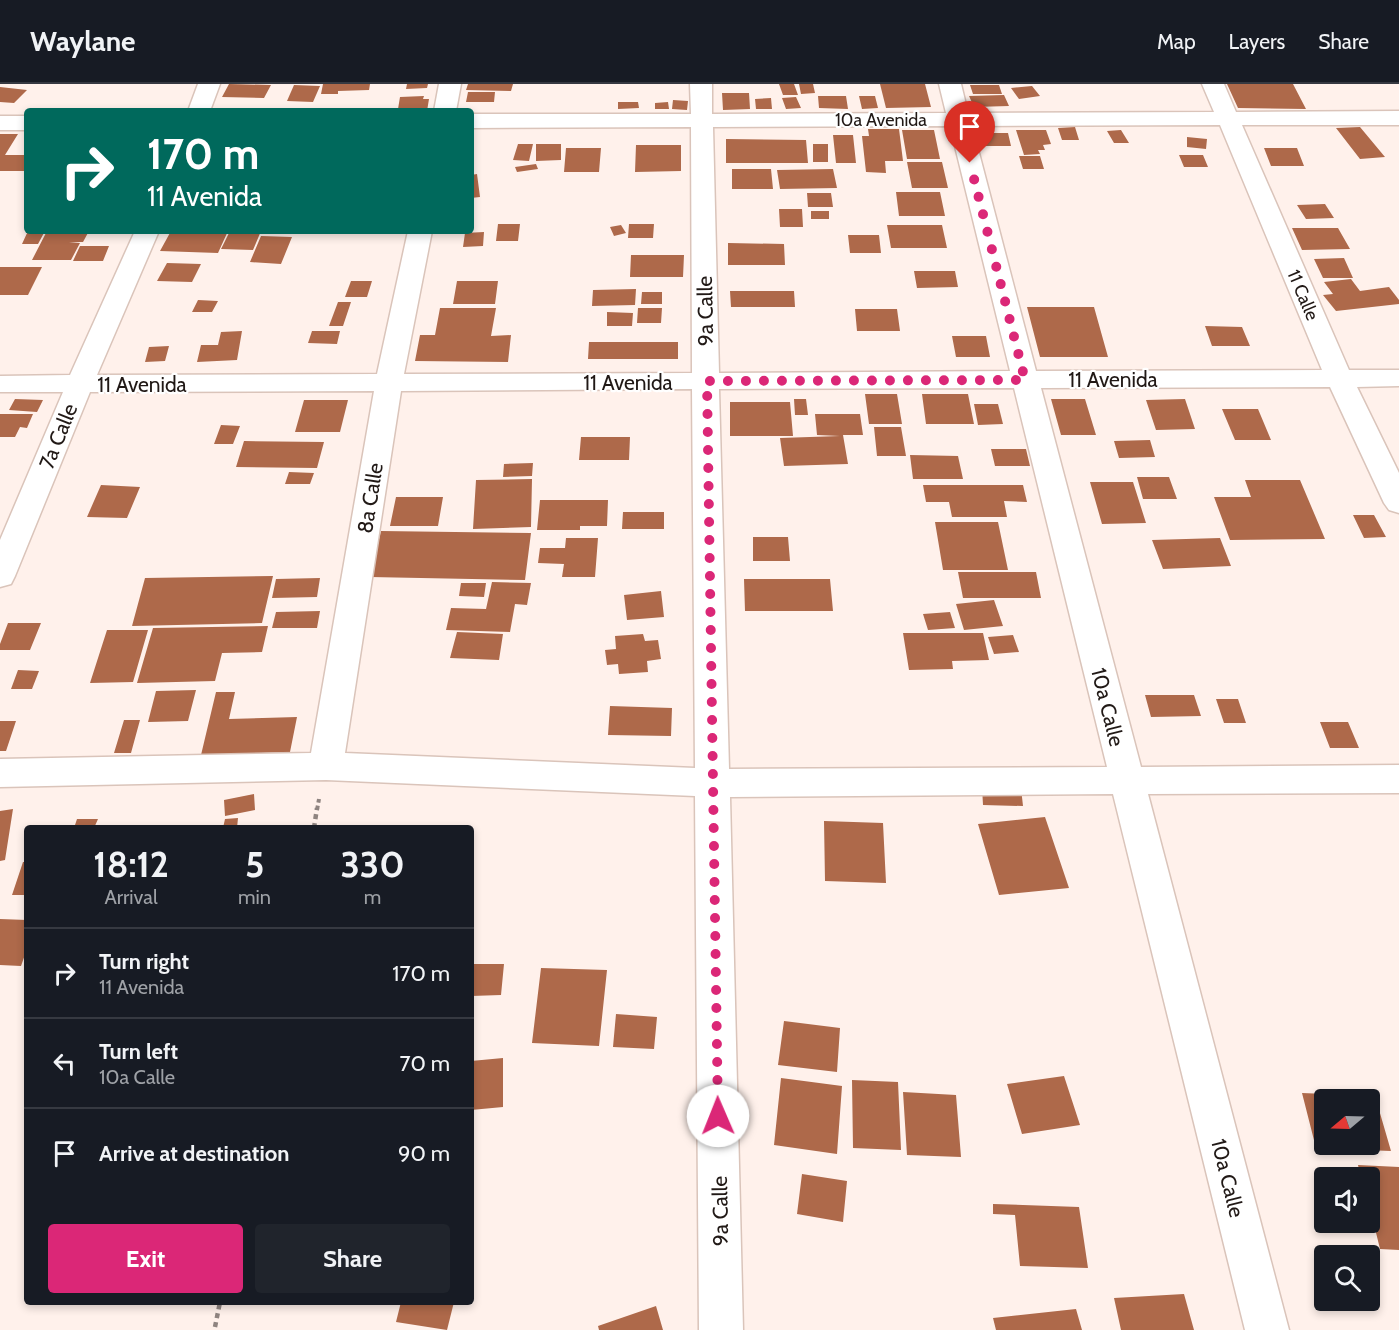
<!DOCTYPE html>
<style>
body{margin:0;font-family:Cabin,sans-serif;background:#20242c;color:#f1f3f6;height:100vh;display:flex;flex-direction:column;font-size:22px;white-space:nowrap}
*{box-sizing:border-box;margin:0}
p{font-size:20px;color:#9ea1a6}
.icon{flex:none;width:33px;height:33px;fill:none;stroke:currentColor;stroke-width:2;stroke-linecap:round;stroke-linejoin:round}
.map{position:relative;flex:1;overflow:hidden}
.side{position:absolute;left:24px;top:741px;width:450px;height:480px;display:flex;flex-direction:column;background:#171b24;border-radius:6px;box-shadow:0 3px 9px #0003}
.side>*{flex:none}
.guide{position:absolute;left:24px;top:24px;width:450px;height:126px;border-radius:6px;box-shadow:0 3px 9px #0003;background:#00695c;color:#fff;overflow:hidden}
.needle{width:39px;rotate:251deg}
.buttons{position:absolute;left:1314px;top:1005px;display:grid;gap:12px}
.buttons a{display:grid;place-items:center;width:66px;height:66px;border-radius:6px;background:#171b24;box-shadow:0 3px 9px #0003;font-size:30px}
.pin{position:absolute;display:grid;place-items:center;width:51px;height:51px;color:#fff;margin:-62px -26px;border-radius:50% 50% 50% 0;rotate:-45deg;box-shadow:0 0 6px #0007}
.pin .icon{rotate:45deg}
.me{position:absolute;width:66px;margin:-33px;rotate:359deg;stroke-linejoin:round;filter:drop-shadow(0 0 4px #0008)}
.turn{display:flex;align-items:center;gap:21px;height:126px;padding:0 24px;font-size:27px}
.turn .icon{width:78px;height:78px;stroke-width:2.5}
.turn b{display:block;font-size:42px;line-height:51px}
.eta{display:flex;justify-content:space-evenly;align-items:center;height:102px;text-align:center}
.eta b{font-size:36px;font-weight:700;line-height:42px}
.action{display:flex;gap:12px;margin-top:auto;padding:12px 24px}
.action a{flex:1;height:69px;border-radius:6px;background:#db2777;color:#fff;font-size:24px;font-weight:700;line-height:69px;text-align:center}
.action a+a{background:#20242c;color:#f1f3f6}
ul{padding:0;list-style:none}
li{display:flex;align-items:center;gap:18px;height:90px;padding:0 24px;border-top:2px solid #363941}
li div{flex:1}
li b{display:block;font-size:22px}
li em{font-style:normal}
header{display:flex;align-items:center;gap:36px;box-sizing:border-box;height:84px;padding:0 30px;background:#171b24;border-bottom:2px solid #363941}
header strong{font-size:28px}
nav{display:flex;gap:33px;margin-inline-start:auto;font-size:21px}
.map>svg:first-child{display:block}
.building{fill:#ae694a;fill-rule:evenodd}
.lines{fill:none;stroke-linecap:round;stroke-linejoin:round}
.minor-casing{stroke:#dac4ba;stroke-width:3}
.path-far1{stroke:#8f8480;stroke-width:4;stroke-dasharray:4.5 3;stroke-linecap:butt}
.path{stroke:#8f8480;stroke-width:4.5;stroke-dasharray:5 4;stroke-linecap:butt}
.minor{fill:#fff;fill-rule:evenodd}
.route{stroke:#db2777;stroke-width:10;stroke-dasharray:0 18}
.labels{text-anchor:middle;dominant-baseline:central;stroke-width:4.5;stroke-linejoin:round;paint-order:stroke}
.far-street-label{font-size:18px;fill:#211916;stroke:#fff}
.street-label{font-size:21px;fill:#211916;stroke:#fff}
</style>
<header>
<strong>Waylane</strong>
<nav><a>Map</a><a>Layers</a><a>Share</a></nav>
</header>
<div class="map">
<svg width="1399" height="1246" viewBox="0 0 1399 1246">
<rect width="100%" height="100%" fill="#fff1eb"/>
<!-- building -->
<path class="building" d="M229,0L271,1L264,14L222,13Z
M323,0H370L369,6L338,7V10H321Z
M407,0H428L427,4L406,5Z
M468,0H513L511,7L466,6Z
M779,0H794L798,11H783Z
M799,0H813L815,9L801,10Z
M880,0H925L931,23L886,24Z
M1227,0H1293L1306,25L1238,24Z
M294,1L320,2L313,18L287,17Z
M970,1H999L1002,10H973Z
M1032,2L1040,12L1019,15L1011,4Z
M0,3L27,6L14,19L0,18Z
M468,8H495L494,18H466Z
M722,9H749L750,25L723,26Z
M1004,11L1009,22L974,23L969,12Z
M424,12L423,15H429L427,27H405V24L398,25L400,13Z
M818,12H846L848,25L819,24Z
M859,12H875L878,24L862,25Z
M796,13L801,24L786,25L782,14Z
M771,14L772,25H756L755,15Z
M673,16L688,17L687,26L672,25Z
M618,18H638L639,24L618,25Z
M668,18L669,25H655V19Z
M1075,43L1079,56H1062L1058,44Z
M1360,43L1385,73L1360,75L1336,44Z
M868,45H899L903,77H885L886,89L866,88L862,52H869Z
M902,46H934L940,75H907Z
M1016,46H1046L1051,60L1043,61L1045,66H1038L1040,70L1024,71Z
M1121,46L1129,59H1114L1107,47Z
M981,49H1008L1011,62H985Z
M0,50H18L5,71H27L26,87H0Z
M833,51H853L856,79H836Z
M1187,53L1207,55L1206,65L1187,63Z
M726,55L806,56L808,79H726Z
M518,60H533L529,77L513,76Z
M536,60H561V76L536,77Z
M813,60H828V78H813Z
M636,61H681V87L635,88Z
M566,64H601L599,88H564Z
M1264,64H1297L1304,82H1271Z
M1179,71H1203L1208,83H1184Z
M1019,72H1040L1044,85H1023Z
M907,78H942L948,104H912Z
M536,80L538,85L517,88L515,83Z
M732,85H771L773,105H732Z
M833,85L837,104L780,105L777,86Z
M477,90L480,113L471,114V91Z
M896,108H940L945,132H899Z
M807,109H831L833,123H808Z
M1325,120L1334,134L1306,135L1297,121Z
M779,125H802L803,143H780Z
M811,127H829V135H811Z
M498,140H520L518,157H496Z
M629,140H654L653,154H628Z
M621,141L626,149L614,152L610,143Z
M887,141H942L947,164H891Z
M1292,144H1338L1350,165L1302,166Z
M28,147H45L38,160H22Z
M47,147H89L83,158H69L80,159L71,176H32Z
M171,147H228L218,169L160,167Z
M230,147H261L253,166L221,165Z
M484,148L483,162L463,163L465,149Z
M848,151H879L881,169H850Z
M261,152L292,153L281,180L250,178Z
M728,159L784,160L785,181H728Z
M80,162H109L103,177H73Z
M631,171H684L683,193H630Z
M1344,174L1353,194H1323L1314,175Z
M167,179L201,180L192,198L157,197Z
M0,183H42L28,211H0Z
M914,187H955L958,203L917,204Z
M1351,195L1360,207L1389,203L1399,216V220L1336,227L1323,211L1333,210L1324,198Z
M351,197H372L367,213H345Z
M457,197H498L495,220H453Z
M636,205L635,221L592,222L593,206Z
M730,207H794L795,223H731Z
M642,208H662V220H641Z
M198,216L218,217L212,228H192Z
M338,218H351L343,242H329Z
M1027,223H1094L1108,273H1040Z
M440,224H496L491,252L511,251L508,278L415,277L420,251H435Z
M638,224H662L661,239H637Z
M855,225H897L900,247H857Z
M607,228L633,229L632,242H607Z
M1205,242L1242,243L1250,262H1212Z
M242,247L237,276L197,278L201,261H218L221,248Z
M312,247H340L337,260L308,259Z
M952,252H986L990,273H956Z
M589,258H678V275H588Z
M169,262L165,277L145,278L149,263Z
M865,310H897L902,340H869Z
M922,310H968L974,340H926Z
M15,315L43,316L37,328L9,326Z
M794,315H806L808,331H795Z
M1051,315H1085L1096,351H1061Z
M1185,315L1195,345L1156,346L1146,316Z
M304,316H348L340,348H295Z
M730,318H790L793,352H730Z
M974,320H998L1003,340L978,341Z
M1222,325H1258L1271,356H1235Z
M0,330H33L27,344L20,343L15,353H0Z
M815,330H860L863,351H843L848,380L784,382L780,354L840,352L817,351Z
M221,341L240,342L233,360H214Z
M874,343H901L906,372H877Z
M581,353H630L629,376H579Z
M1150,356L1155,373L1119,374L1114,357Z
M244,357L324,358L317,384L236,383Z
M991,365H1026L1030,382H995Z
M910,371L958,372L963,395H913Z
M533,379L532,392L503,393L504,380Z
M289,388L314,389L310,400H285Z
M1137,393H1169L1177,415H1143Z
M532,395L531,443L473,445L476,396Z
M1245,396H1300L1325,455L1230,456L1214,413H1251Z
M1090,398H1133L1146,439L1102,440Z
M101,401L140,403L127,434L87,433Z
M923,401H1023L1027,418L1004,417L1007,433H952L949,418H926Z
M396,413H443L438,442H390Z
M540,416H608L607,442H580V446H537Z
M623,428H664V445H622Z
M1353,431H1374L1386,453L1364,454Z
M935,438H998L1008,486H943Z
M381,447L531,449L525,496L370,493Z
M753,453H788L790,477H753Z
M566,454H598L595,493H562L564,480L538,479L540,464H565Z
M1220,454L1231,482L1163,485L1152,456Z
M958,488H1036L1041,514H963Z
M273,492L262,539L132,542L145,494Z
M320,494L317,513L272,514L276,495Z
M744,495H830L833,527H745Z
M492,498L531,499L527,521L515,520L510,548L446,546L451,524L486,525Z
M461,499H486L484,513L459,512Z
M661,507L664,533L627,536L624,511Z
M994,516L1003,542L964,546L956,520Z
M320,527L317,544H272L276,528Z
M950,528L955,544L928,546L923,530Z
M8,539H41L30,566H0V560Z
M268,542L262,568L222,569L215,597L137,599L153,544Z
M107,546H148L133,598L90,599Z
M457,548L503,550L499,576L450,574Z
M903,549H983L989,576L952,577L953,585L909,586Z
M643,550L645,557L658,556L661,575L647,577L648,588L619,590L618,580L607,581L605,566L616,565L615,552Z
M1013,551L1019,568L994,570L988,553Z
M18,586L39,587L32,605H11Z
M196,606L188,637L148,638L156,607Z
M216,608H235L229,635L297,633L290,668L201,671Z
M1145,611H1194L1201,632L1151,633Z
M1216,615H1238L1246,639H1224Z
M610,622L672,624L671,652L608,651Z
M124,636H140L131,669H114Z
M0,637H16L6,667H0Z
M1320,638H1348L1359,664H1330Z
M982,703L1021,704L1023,722L983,721Z
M254,710L255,726L225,732L224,716Z
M13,725L5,776L0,777V727Z
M1045,733L1069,804L999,811L978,740Z
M238,734L237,744H223L225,735Z
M77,735H98L94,744H74Z
M824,737L883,739L886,799L825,797Z
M202,741V744H168V742Z
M23,778H27V811H12Z
M0,835L27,836V865L21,882L0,881Z
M471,880H504L501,911L471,912Z
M541,884L607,886L599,962L532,959Z
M616,930L657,933L654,965L613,963Z
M784,937L840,944L837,988L778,981Z
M503,974V1023L471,1026V977Z
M1064,992L1080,1041L1022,1050L1007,1000Z
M781,994L842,1002L837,1070L774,1061Z
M852,996L898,998L901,1066L853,1064Z
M903,1008L956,1011L961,1073L907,1071Z
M1302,1009L1375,1012L1391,1067L1316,1064ZM1324,1016H1370V1060H1324Z
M1358,1081L1399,1083V1166L1380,1165L1370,1124V1094H1361Z
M802,1090L847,1097L843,1138L797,1130Z
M993,1120L1079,1123L1088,1184L1020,1182L1015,1131L993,1130Z
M1184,1210L1194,1246H1121L1114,1214Z
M401,1218H454L447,1246L396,1238Z
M656,1222L663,1246H599L598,1242Z
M1076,1225L1082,1246H996L993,1234Z"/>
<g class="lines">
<!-- minor casing -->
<g class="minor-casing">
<path id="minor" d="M198,0H220L210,27H188Z
M439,0H461L456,27H434Z
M690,0H712V30L946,29L939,0H961L968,29L1214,28L1202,0H1224L1236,28L1399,27V41H1242L1349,286H1399V302L1357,303L1399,389V429L1389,426L1384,419L1330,303L1041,304L1141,683L1399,681V709L1148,710L1289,1246H1245L1113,710L730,713L743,1246H699L695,712L326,696L0,703V675L311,669L374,307L90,308L15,492L11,500L0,503V456L63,308H0V292L70,291L135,147H159L97,291L377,290L408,147H432L404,290L692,289L691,43L471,44V30H691ZM1220,41L1322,286L1036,287L972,42ZM950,42L1010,287L719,289L713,43ZM1014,304L1107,683L729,685L719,305ZM692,305L695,684L345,669L401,307Z
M0,32H27V46H0Z"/>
</g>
<!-- path-far1 -->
<path class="path-far1" d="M317,726L319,715"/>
<!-- path -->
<path class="path" d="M314,744L317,724
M215,1243L220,1218"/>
<!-- minor -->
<use href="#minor" class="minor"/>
</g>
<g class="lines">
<!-- route -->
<path class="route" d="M718,1032L707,297L1025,296L970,79"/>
</g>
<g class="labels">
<!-- far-street labels -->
<g class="far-street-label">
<text x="881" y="36">10a Avenida</text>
<text transform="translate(1303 211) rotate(67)">11 Calle</text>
</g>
<!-- street labels -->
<g class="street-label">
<text transform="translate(705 227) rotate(-91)">9a Calle</text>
<text x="1113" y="295">11 Avenida</text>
<text x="628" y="298">11 Avenida</text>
<text x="142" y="300">11 Avenida</text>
<text transform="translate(58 352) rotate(-68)">7a Calle</text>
<text transform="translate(370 414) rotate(-81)">8a Calle</text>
<text transform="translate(1108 623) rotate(76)">10a Calle</text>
<text transform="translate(1228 1094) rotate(76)">10a Calle</text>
<text transform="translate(720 1127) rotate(-91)">9a Calle</text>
</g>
</g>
</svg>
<div class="buttons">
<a><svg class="needle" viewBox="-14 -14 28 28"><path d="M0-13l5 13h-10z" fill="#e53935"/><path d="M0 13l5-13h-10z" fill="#9ea1a6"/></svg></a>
<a><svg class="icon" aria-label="sound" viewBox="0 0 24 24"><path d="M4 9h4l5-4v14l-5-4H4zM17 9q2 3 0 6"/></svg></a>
<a><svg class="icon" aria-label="search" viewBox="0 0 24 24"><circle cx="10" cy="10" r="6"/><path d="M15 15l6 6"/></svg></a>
</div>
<div class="pin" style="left:970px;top:79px;background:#d93025"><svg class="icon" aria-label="arrive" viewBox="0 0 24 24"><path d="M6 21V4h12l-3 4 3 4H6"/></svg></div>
<svg class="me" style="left:718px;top:1032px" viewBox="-20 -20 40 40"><circle r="19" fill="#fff"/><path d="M0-13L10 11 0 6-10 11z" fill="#db2777"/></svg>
<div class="guide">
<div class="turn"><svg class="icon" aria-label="right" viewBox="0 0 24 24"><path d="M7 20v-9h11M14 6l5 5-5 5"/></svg><div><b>170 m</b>11 Avenida</div></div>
</div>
<section class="side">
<div class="eta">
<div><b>18:12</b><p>Arrival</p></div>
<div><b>5</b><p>min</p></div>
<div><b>330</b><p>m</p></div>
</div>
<ul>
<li><svg class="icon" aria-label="right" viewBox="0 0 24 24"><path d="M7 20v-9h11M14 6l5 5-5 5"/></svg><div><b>Turn right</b><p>11 Avenida</p></div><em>170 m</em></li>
<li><svg class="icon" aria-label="left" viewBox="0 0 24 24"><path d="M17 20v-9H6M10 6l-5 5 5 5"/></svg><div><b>Turn left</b><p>10a Calle</p></div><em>70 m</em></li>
<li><svg class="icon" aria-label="arrive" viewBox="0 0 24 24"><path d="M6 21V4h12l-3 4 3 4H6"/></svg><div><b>Arrive at destination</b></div><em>90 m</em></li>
</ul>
<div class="action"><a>Exit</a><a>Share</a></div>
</section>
</div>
